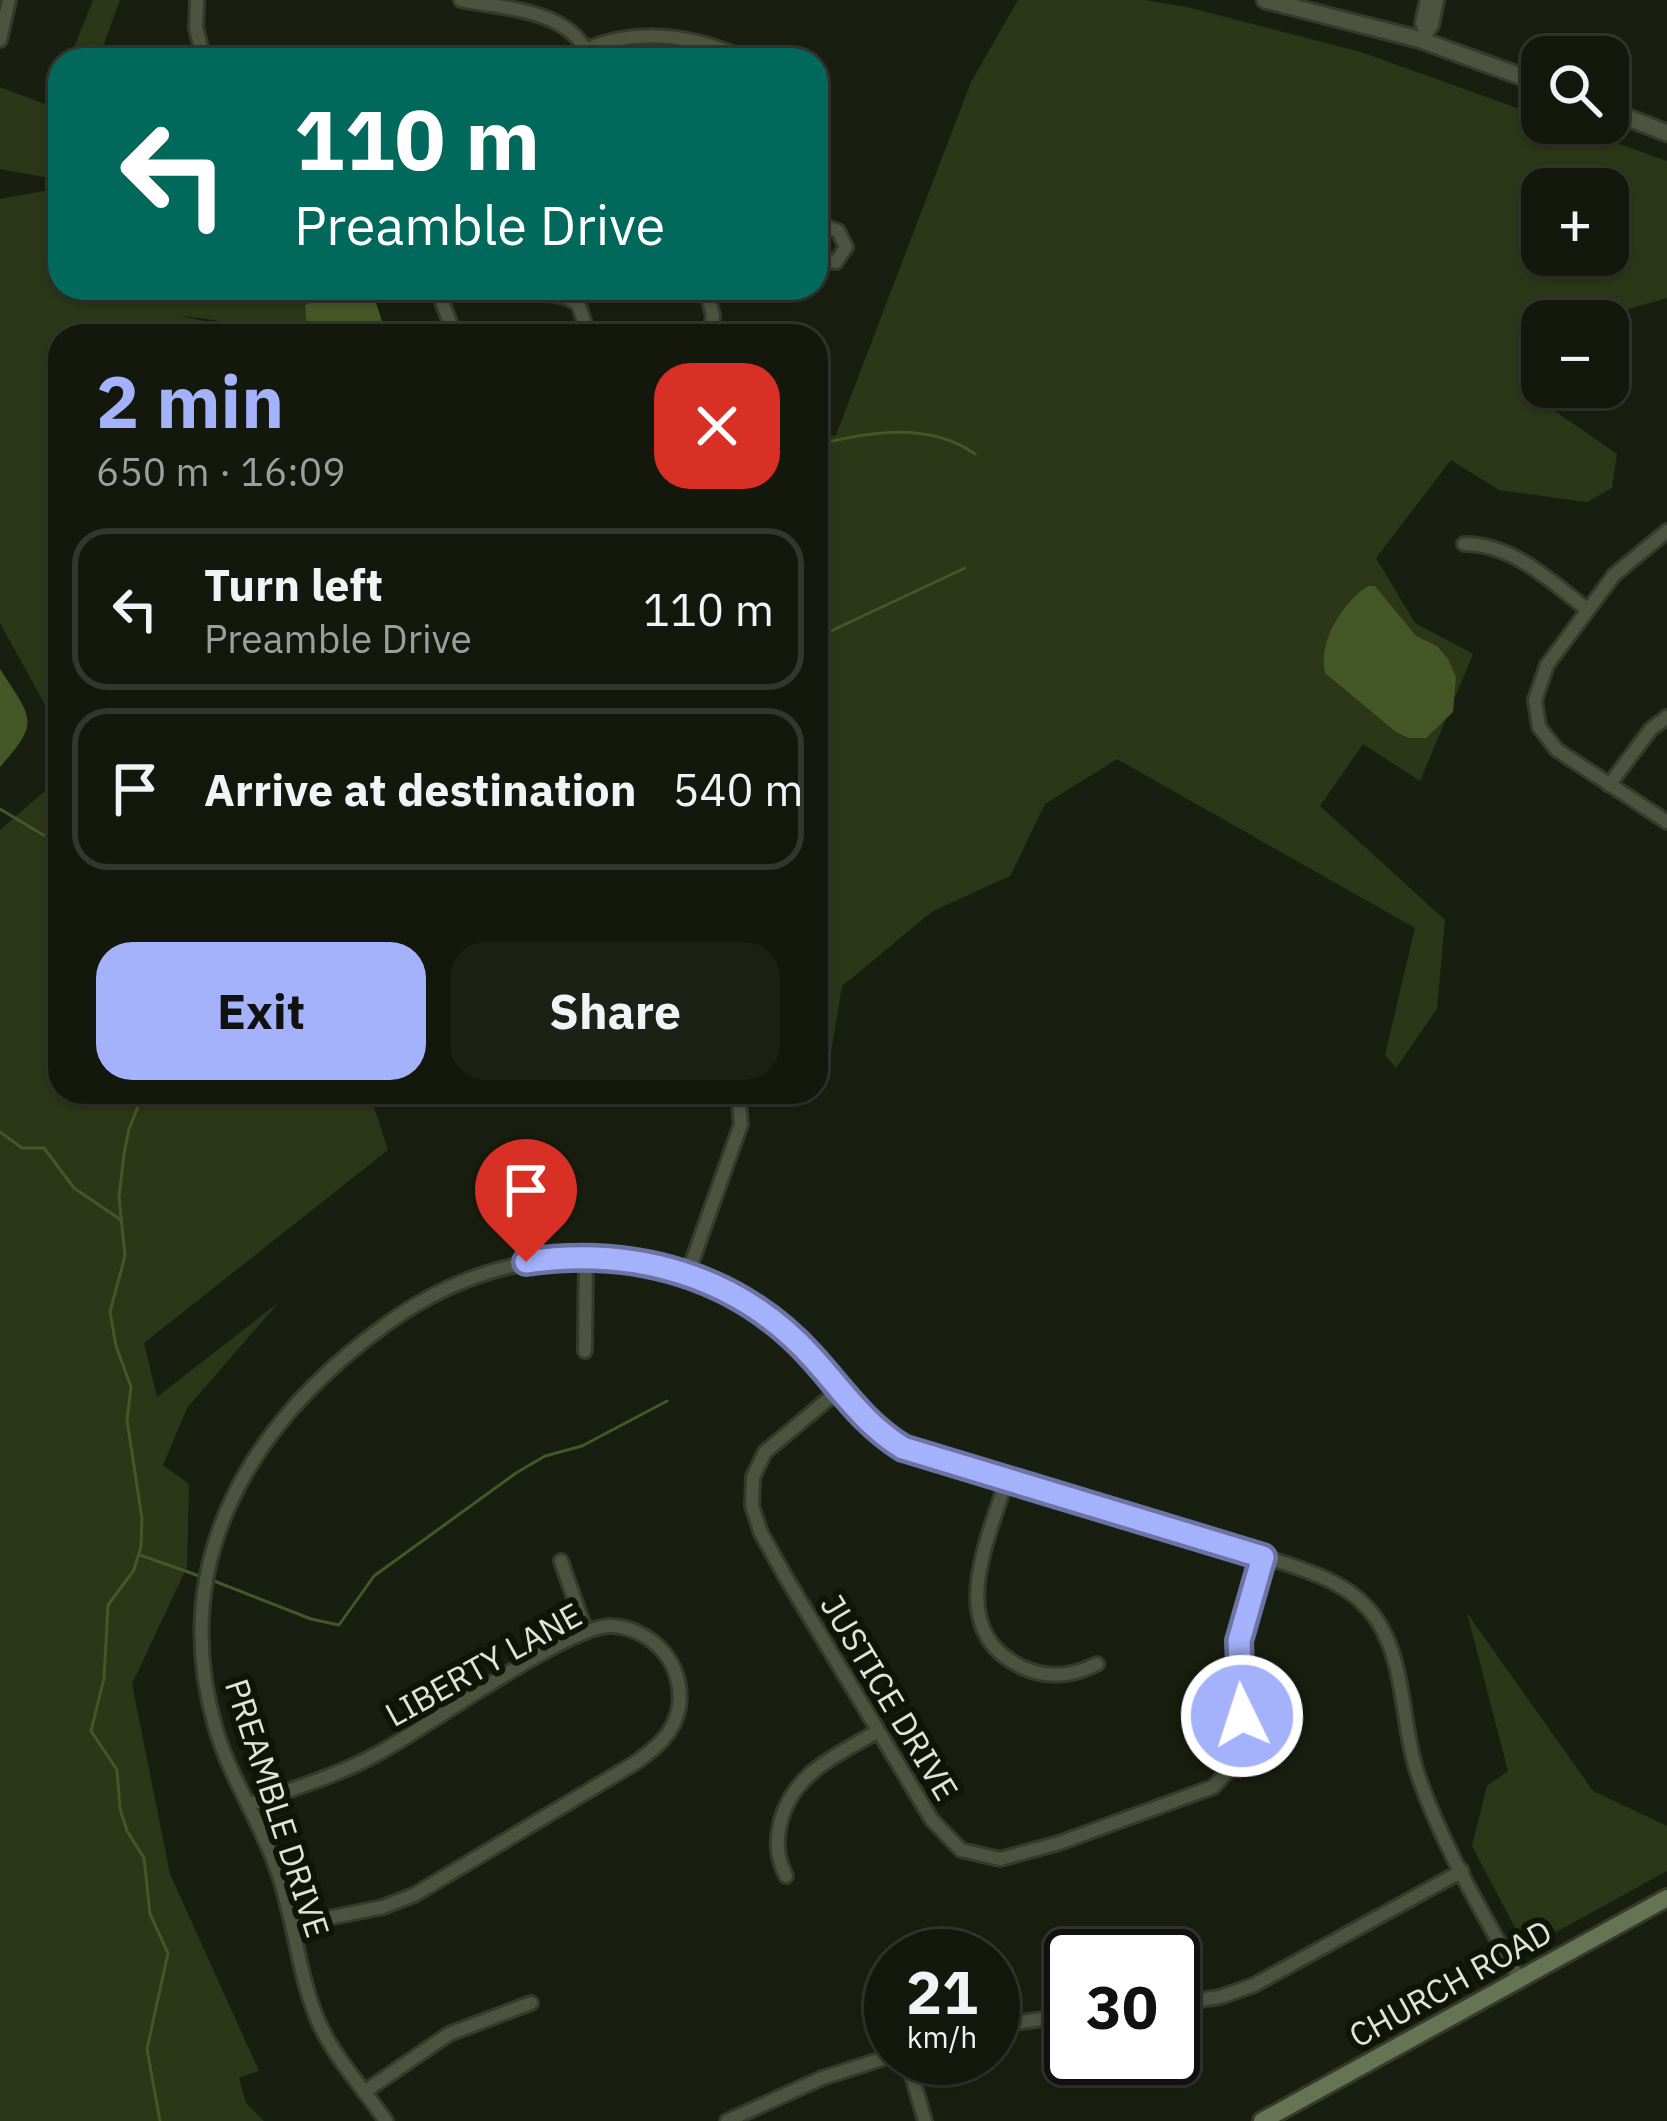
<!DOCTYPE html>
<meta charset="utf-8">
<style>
body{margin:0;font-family:"IBM Plex Sans",sans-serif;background:#1c2015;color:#f1f3f6;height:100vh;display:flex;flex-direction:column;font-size:45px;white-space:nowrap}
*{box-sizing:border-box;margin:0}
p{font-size:39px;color:#9d9f9d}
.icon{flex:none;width:66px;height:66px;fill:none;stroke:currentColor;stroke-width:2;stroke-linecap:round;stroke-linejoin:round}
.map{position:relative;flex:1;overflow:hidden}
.details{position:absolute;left:48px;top:324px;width:780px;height:780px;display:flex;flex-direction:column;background:#13170c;border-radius:36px;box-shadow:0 3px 9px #0004,0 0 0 3px #32362d}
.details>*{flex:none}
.hud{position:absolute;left:48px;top:48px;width:780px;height:252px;border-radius:36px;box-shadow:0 3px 9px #0004,0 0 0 3px #32362d;background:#00695c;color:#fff;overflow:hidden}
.buttons{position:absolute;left:1521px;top:36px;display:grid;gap:24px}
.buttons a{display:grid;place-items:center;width:108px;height:108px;border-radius:24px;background:#13170c;box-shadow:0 3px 9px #0004,0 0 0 3px #32362d;font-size:60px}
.speed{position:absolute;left:864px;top:1929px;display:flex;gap:24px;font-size:60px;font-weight:700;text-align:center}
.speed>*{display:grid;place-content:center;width:156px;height:156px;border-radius:50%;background:#13170c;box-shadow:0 3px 9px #0004,0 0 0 3px #32362d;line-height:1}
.speed small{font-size:30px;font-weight:400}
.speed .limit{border:6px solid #111;border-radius:18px;background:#fff;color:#111}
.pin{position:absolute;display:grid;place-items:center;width:102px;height:102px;color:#fff;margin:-123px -51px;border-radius:50% 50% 50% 0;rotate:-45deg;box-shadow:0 0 12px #0007}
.pin .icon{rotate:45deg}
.me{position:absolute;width:132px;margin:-66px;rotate:356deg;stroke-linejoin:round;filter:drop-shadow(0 0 9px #0008)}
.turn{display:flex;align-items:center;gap:42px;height:252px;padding:0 48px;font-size:54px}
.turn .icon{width:156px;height:156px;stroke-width:2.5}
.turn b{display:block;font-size:84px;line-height:102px}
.round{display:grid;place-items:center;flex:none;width:126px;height:126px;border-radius:36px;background:#1c2015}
.summary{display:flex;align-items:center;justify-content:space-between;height:204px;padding:0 48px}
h1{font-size:72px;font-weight:800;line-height:90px;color:#a4b2fc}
.action{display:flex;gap:24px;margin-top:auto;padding:24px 48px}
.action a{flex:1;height:138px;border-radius:36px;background:#a4b2fc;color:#111;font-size:48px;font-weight:800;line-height:138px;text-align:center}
.action a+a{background:#1c2015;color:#f1f3f6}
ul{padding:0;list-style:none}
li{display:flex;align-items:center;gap:36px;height:162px;margin:0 24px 18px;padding:0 24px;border:6px solid #32362d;border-radius:36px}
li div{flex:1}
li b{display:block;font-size:45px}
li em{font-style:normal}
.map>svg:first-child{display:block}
.green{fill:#2b3717;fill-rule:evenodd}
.water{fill:#465727}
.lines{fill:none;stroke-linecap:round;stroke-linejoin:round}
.stream{stroke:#465727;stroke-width:3}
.minor-casing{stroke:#353b2c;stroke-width:18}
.tertiary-casing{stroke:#353b2c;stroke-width:21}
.secondary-casing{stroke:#353b2c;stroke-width:22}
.minor{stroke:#4c5440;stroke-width:12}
.tertiary{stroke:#4c5440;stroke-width:15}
.secondary{stroke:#677453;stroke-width:16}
.route-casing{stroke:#6b74a4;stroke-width:30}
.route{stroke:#a4b2fc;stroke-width:21}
.labels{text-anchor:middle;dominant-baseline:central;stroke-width:12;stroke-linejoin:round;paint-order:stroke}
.street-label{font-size:33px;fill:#e0e4da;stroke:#101607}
</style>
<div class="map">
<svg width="1667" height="2121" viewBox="0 0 1667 2121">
<rect width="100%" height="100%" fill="#191f10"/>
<!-- green -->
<path class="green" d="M93,0H120L98,60H69Z
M1018,0H1145L1187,7L1361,52L1542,117V123H1560L1667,161V298L1587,321H1542V334L1529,338L1542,402L1617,454L1612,488L1587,502L1499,490L1451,460L1376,558L1415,623L1473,654L1420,781L1363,744L1320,806L1445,920L1437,1009L1396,1068L1385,1055L1415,928L1117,759L1045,804L1010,876L933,911L842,986L828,1072L816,1059V439L836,435L971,82ZM1542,189H1608V255H1542Z
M60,82V180L0,169V87L50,106Z
M60,188V288H349L309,333L176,315L271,335L60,336V732L0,623V199Z
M60,778V1092H369L388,1150L144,1343L157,1397L279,1302L187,1408L163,1465L189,1484L187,1567L132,1684L170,1874L259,2071L239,2078L246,2103L264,2121H0V830Z
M1467,1613L1593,1791L1667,1826V1871L1538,1942L1522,1941L1472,1846L1487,1786L1508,1771Z"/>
<!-- water -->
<path class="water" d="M344,288H371L387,336H308L305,305Z
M1368,586H1375L1416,636L1437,646L1448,659L1456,677L1453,712L1426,738H1409L1396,732L1325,673C1318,642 1342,603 1368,586Z
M0,669C32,719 41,721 0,767Z"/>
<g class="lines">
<!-- stream -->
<path class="stream" d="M816,445C867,432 929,421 975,454
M816,638L965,568
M0,809L60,845
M144,1092L129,1129L124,1154L119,1197L125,1256L110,1312L116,1346L131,1387L127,1420L142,1519L141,1546L134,1570L108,1605L104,1678L91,1731L117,1770L120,1809L127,1831L144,1858L150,1914L168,1953L147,2049L160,2121
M0,1132L22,1148H44L74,1188L121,1220
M140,1555L205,1578
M214,1581L311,1619L339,1625L374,1576L516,1473L545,1456L582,1446L667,1401"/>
<!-- minor casing -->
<g class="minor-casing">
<path id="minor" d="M197,0L196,28L204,60
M461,0C505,9 573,9 590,60
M1425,32L1422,23L1427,0
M0,40L9,0
M1422,40L1432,25L1437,0
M587,49C640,27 696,36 748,60
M816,231L826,227L838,231L846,247L836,262L816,260
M437,288L455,336
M537,288C549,298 564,292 576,303
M573,288L589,336
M706,288L713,316L710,336
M1667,531L1614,575L1547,665L1535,700L1539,727L1557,750L1667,822
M1464,544C1514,544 1551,582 1588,610
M1609,785L1651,729L1667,717
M688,1273L741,1124L738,1094
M585,1351L586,1256
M839,1390L765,1452L753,1477L752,1506L761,1533L785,1576L932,1820L961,1850L1000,1859L1059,1843L1213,1787L1231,1768L1241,1743L1239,1641L1263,1557
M1006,1481C988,1541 943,1632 1024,1668C1049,1679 1073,1676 1097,1664
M561,1561L586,1632
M248,1805C291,1789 337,1776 377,1754C425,1729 567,1626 610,1626C628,1626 647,1635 660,1648C675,1663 682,1685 679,1707C674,1734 656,1748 635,1763L414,1895L383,1907L293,1925
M786,1876C776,1856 776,1841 781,1820C795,1771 838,1755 878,1731
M1173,2004L1220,1997L1254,1985L1462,1871
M993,2026L1071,2015
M907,2058L925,2121
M364,2092L449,2034L531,2003
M386,2121C362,2086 332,2056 316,2016C297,1968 294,1916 276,1867C259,1819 229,1776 215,1726C167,1557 253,1420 388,1323C477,1259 583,1241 688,1273C736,1288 781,1321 814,1359C843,1391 865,1424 903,1448L1284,1563C1320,1575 1355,1587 1377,1620C1406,1665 1401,1723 1417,1772C1441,1844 1483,1913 1520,1980
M727,2121L822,2078L891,2056"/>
</g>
<!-- tertiary casing -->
<g class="tertiary-casing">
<path id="tertiary" d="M1265,0L1418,39L1542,84
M1608,110L1667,133"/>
</g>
<!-- secondary casing -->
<g class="secondary-casing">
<path id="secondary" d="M1262,2121L1667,1898"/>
</g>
<!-- minor -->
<use href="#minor" class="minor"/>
<!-- tertiary -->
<use href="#tertiary" class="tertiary"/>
<!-- secondary -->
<use href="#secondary" class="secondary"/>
</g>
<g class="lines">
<!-- route casing -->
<g class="route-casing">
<path id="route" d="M526,1262C633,1246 738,1275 812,1357C842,1390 864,1424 903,1448L1263,1557L1239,1641L1242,1716"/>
</g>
<!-- route -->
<use href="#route" class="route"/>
</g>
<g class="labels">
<!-- street labels -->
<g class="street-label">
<text transform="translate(483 1664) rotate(-29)">LIBERTY LANE</text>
<text transform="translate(890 1697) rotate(59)">JUSTICE DRIVE</text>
<text transform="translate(278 1808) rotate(72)">PREAMBLE DRIVE</text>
<text transform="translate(1450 1983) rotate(-29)">CHURCH ROAD</text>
</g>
</g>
</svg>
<div class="buttons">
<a><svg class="icon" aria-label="search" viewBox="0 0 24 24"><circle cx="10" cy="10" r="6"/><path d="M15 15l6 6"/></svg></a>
<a>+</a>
<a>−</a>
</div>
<div class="speed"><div>21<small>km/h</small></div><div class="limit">30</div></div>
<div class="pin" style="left:526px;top:1262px;background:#d93025"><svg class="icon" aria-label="arrive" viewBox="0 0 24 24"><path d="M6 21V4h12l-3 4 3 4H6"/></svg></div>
<svg class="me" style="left:1242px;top:1716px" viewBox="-20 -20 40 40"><circle r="17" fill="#a4b2fc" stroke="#fff" stroke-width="3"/><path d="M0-11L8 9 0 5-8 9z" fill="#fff"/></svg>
<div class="hud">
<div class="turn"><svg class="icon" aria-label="left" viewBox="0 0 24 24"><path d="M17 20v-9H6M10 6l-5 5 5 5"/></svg><div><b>110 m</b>Preamble Drive</div></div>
</div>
<section class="details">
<div class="summary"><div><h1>2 min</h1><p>650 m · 16:09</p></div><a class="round" style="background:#d93025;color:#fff"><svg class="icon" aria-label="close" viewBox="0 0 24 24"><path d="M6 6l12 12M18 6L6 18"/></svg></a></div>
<ul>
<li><svg class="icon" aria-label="left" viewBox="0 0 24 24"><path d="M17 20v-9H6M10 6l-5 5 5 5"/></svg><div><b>Turn left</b><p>Preamble Drive</p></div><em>110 m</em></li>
<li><svg class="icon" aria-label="arrive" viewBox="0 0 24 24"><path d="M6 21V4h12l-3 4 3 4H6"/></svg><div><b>Arrive at destination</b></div><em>540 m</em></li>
</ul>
<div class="action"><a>Exit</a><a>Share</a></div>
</section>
</div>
